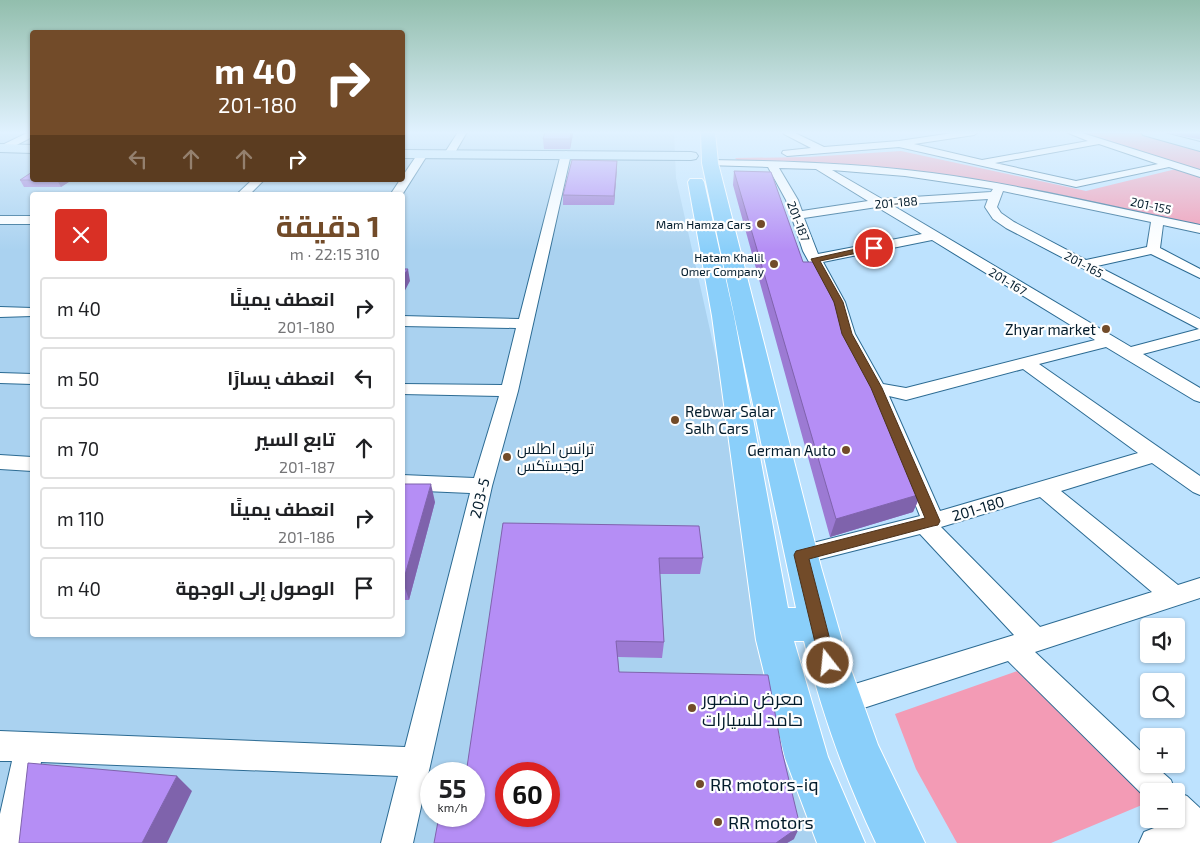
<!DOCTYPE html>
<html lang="ar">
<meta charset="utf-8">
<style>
body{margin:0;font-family:"Exo 2",Cairo,sans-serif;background:#f2f2f2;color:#202124;direction:rtl;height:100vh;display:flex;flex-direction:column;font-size:19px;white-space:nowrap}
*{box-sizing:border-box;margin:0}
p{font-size:16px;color:#757577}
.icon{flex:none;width:28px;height:28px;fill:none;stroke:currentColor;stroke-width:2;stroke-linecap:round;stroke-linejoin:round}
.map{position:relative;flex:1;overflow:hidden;direction:ltr}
.panel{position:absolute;left:30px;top:192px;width:375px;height:445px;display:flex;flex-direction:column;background:#fff;border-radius:5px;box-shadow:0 1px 4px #0004;direction:rtl}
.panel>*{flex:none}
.hud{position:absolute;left:30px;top:30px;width:375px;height:152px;border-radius:5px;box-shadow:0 1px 4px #0004;direction:rtl;background:#724b29;color:#fff;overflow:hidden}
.controls{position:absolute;left:1140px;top:618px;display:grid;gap:10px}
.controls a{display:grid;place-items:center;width:45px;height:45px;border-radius:5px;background:#fff;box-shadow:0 1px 4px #0004;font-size:25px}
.speed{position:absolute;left:420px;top:762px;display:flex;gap:10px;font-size:25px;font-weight:700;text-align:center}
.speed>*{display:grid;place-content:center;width:65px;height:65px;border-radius:50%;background:#fff;box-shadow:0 1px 4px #0004;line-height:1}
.speed small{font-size:12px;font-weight:400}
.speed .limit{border:8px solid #d22;background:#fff;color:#111}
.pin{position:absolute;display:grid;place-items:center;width:42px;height:42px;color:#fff;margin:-21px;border:2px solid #fff;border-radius:50%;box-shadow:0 1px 5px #0007}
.me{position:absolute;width:55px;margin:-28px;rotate:344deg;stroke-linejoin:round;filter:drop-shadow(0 0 4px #0008)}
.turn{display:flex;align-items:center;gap:18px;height:105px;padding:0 25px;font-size:22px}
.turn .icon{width:65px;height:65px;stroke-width:2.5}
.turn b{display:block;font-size:35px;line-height:42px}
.lanes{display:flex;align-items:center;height:48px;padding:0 25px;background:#0003;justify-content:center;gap:25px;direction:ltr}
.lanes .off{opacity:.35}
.round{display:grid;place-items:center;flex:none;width:52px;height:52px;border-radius:5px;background:#f2f2f2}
.overview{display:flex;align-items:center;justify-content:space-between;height:85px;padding:0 25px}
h1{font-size:30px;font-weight:700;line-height:38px;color:#724b29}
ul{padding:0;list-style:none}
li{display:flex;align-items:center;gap:15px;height:62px;margin:0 10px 8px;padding:0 15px;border:2px solid #e0e0e0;border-radius:5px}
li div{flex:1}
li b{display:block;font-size:19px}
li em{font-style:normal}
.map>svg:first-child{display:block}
.built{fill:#aad2f0;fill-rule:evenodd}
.green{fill:#f39bb5}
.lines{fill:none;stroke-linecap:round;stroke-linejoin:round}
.street-casing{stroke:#2c6b93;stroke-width:2}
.secondary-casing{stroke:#2c6b93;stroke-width:2}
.primary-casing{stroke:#fff;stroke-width:2}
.street{fill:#fff;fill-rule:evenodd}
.secondary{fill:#c4e7fc;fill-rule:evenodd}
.primary{fill:#8acffa;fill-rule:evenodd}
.wall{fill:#9c7ad3}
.shaded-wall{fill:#7f63ac}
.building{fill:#b58ef5;stroke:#7f63ac;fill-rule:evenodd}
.route{fill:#724b29;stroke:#4a311b}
.poi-dot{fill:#724b29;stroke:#fefefe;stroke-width:2}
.labels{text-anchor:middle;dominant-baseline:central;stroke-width:4.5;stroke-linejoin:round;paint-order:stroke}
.far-street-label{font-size:12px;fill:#021b2b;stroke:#fefefe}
.far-poi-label{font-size:12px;fill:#021b2b;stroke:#fefefe;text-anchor:end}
.poi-label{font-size:15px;fill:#021b2b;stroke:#fefefe;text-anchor:end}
.street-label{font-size:15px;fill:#021b2b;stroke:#fefefe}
.near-poi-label{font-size:18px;fill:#021b2b;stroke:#fefefe;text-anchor:start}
</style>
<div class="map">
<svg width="1200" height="843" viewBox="0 0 1200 843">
<rect width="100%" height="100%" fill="#bde2fe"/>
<!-- built -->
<path class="built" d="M0,132H32V180H402L403,132H674L676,178L729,415L849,843H0ZM32,195H402V635H32ZM431,774H474V816H431ZM506,774H549V816H506Z"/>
<!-- green -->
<path class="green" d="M1075,132H1144L1200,150V171Z
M901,151L1086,191L1176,169L1200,177V226L874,168L779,161L739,162L735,158L808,157Z
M1023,669L1152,791H1149V802L1051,843H957L916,769L895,714Z"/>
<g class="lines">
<!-- street casing -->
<g class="street-casing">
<path id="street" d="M29,132H32V137L7,150H0V146Z
M458,132H467L453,156H445L444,154Z
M783,132H793L824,147L899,141L959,132H978L974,135L914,144L982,160L1088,141L1066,132H1079L1200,170V177L1169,167L1076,187L899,147L787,156L782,153L783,151L811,148L784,134ZM1099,144L1158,164L1076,181L995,163Z
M423,151L428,154L402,195H390L400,180H402V177L419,152Z
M566,151L571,154L518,391L492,486L413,843H381L398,776L41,762L26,843H0V814L12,761H0V731L405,747L470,493L402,490V475L474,478L499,396L402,394V384L502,385L516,328L402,326V316L519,319L561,154Z
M710,160C784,161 858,163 932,173C1023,185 1111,207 1200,225V233L1163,225L1160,248L1200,269V278L1151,254L1097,266L1200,319V339L1143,354L1200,388V402L1194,400L1106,347L1039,364L1200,476V495L1193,492L1152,463L1061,491L1178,585L1200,578V598L1035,652L1149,759V764H1153L1171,780L1175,791H1149V801L1008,661L839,716L829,712L825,702L829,692L1014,635L920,534L801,564L793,562L789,555L793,548L920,516L868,388L839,334L831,302L803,251L786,200L768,167L706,165L705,163L706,161ZM779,168L816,169L868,201L802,211L798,200ZM832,170L905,176L993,189L991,192L882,199ZM1003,191L1151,222L1147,247L1086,260L1014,222L1001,213L997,207ZM988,199L985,207L993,219L1006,228L1199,329L1131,347L892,205ZM877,207L922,234L818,254L804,218ZM932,240L1095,340L906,388L883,384L855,334L845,302L823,262ZM1023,369L1138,453L940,511L889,396L906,400ZM1040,497L1152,592L1040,627L941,527Z
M252,180H264L249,195H236Z
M0,216H32V224H0Z
M0,307L32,308V316L0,317Z
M0,373L32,374V384L0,383Z
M0,455L32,457V471L0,469Z
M1176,792L1187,796L1200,808V843H1139L1144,832L1169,822L1166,819H1176Z"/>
</g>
<!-- secondary casing -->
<g class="secondary-casing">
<path id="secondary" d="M1141,132H1161L1200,142V151L1143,135Z
M0,144L32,145V153L0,152Z
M402,150L691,152L696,153L698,156L696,159L691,160L402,158Z"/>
</g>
<!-- primary casing -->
<g class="primary-casing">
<path id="primary" d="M701,132H715L718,163L821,567L848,661L878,745L925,843H876C845,778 821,711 804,641H794L828,757L865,843H817L785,758L756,640L712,316L688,182L690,179H702L704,182L734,316L788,608H796L702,163Z"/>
</g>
<!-- street -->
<use href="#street" class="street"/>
<!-- secondary -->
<use href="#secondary" class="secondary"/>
<!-- primary -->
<use href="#primary" class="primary"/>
</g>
<!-- wall -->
<path class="wall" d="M1161,132H1200V139H1198Z
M573,134L570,149H544L543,139Z
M617,161L614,205H563V195Z
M734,171L803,262L844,328L921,494L913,512L830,537L733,185Z
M20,180H72L61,187H24Z
M402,484L435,502L409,600H402Z
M503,523L703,558L700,574H660L664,642L662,658L618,657L619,672L794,839L787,843H434L474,816Z"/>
<!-- shaded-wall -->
<path class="shaded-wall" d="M571,132H573V134L570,149V139Z
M617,161V170L614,205V196Z
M57,180H72L61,187Z
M408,269L410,281L402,296V278Z
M431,484L435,502L409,600L403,582Z
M921,494L913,512L830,537L836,519Z
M177,776L192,791L167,843H142Z
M800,826L794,839L787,843H776Z"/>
<!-- building -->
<path class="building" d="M545,132H571L570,139H543Z
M572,160L617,161L614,196L563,195Z
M734,171L771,172L803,262H818L844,328L921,494L836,519Z
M32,172V180H20Z
M402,269H408L402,278Z
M402,484H431L403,582H402Z
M503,523L699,526L703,558H659L664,642L616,641L619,672L768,675L782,751L800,826L776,843H434L439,816H474V774H466ZM506,774H549V816H506Z
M28,763L177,776L142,843H19Z"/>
<!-- sky -->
<linearGradient id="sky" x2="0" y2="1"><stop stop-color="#92bead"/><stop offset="0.53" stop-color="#e1f2ff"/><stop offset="1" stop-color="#e1f2ff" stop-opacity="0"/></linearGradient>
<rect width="1200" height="250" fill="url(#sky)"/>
<!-- route -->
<path class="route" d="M874,245L876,246V249L820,261L843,302L852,334L882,388L940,521L938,525L933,526L809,559L836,663L834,668L828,671L822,668L820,663L794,555L796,551L925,518L871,388L842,334L834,302L811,259Z"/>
<!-- markers -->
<g class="poi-dot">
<circle cx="761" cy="224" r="5"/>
<circle cx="774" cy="264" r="5"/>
<circle cx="1106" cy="329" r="5"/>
<circle cx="675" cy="420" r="5"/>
<circle cx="846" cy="450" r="5"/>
<circle cx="507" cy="457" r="5"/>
<circle cx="692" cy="708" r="5"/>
<circle cx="700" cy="784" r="5"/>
<circle cx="718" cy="822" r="5"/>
</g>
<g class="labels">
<!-- far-street labels -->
<g class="far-street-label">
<text transform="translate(896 202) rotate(-5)">201-188</text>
<text transform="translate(1151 205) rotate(12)">201-155</text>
<text transform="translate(799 221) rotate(69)">201-187</text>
<text transform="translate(1084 264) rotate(28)">201-165</text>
<text transform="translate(1008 281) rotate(31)">201-167</text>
</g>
<!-- far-poi labels -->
<g class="far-poi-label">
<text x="751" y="224">Mam Hamza Cars</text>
<text x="764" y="257">Hatam Khalil<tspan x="764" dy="14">Omer Company</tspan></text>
</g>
<!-- poi labels -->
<g class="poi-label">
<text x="1096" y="329">Zhyar market</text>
<text x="685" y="411" text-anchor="start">Rebwar Salar<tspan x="685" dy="17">Salh Cars</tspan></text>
<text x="517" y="448" text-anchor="start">ترانس اطلس<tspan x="517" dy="17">لوجستكس</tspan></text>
<text x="836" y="450">German Auto</text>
</g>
<!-- street labels -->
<g class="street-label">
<text transform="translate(479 498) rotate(-76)">203-5</text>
<text transform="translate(978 508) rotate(-17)">201-180</text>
</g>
<!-- near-poi labels -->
<g class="near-poi-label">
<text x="702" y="698">معرض منصور<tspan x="702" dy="21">حامد للسيارات</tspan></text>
<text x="710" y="784">RR motors-iq</text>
<text x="728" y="822">RR motors</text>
</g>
</g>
</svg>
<div class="controls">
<a><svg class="icon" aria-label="sound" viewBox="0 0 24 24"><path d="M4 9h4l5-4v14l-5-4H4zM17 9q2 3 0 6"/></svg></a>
<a><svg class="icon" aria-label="search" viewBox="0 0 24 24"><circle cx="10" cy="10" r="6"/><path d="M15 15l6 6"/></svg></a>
<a>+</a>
<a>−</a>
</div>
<div class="speed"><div>55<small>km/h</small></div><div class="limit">60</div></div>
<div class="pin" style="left:874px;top:248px;background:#d93025"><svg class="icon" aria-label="arrive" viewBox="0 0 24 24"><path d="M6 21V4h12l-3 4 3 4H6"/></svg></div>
<svg class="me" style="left:828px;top:663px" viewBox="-20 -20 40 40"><circle r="17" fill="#724b29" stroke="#fff" stroke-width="3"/><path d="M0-11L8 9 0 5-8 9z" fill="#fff"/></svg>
<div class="hud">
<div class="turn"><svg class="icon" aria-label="right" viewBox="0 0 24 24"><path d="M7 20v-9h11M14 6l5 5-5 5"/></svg><div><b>40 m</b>201-180</div></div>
<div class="lanes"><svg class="icon off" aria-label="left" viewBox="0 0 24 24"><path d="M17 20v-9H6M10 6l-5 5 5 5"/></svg><svg class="icon off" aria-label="ahead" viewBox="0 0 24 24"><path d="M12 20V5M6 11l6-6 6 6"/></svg><svg class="icon off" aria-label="ahead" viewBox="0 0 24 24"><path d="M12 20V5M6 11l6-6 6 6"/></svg><svg class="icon" aria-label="right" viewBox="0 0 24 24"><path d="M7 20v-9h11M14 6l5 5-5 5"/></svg></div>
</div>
<section class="panel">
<div class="overview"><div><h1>1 دقيقة</h1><p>310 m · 22:15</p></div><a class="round" style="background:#d93025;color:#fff"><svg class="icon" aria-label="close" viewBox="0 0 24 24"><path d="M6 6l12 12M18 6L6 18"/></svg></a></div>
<ul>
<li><svg class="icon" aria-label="right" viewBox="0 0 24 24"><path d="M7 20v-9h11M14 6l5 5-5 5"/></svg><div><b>انعطف يمينًا</b><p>201-180</p></div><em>40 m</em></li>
<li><svg class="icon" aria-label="left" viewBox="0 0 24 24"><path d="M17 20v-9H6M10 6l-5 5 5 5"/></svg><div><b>انعطف يسارًا</b></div><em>50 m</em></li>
<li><svg class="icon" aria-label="ahead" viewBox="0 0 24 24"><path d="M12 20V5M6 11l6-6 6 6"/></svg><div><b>تابع السير</b><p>201-187</p></div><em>70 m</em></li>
<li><svg class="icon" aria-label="right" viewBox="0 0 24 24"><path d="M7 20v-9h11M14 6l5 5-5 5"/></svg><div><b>انعطف يمينًا</b><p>201-186</p></div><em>110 m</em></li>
<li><svg class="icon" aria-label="arrive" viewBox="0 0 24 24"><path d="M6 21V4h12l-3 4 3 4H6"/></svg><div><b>الوصول إلى الوجهة</b></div><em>40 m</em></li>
</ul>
</section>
</div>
